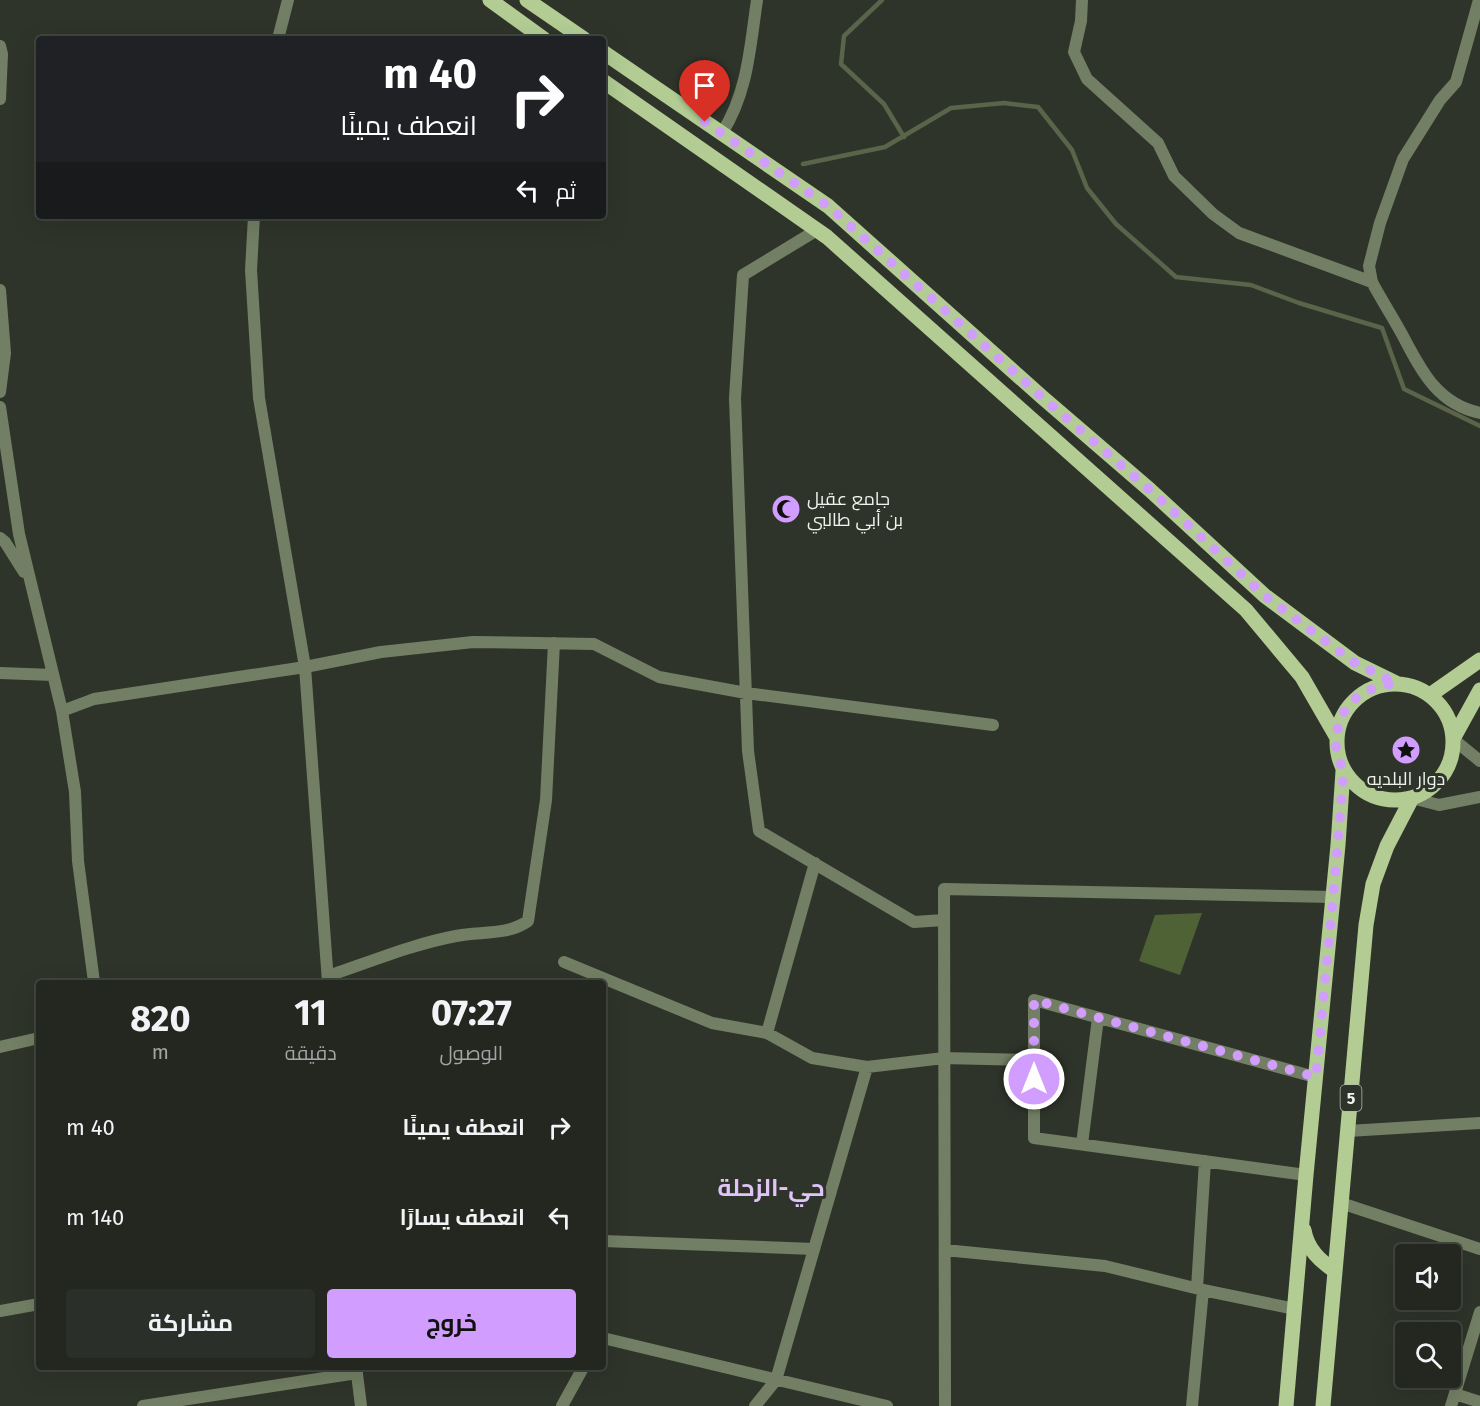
<!DOCTYPE html>
<html lang="ar">
<meta charset="utf-8">
<style>
body{margin:0;font-family:"Fira Sans",Cairo,sans-serif;background:#2b2f29;color:#f1f3f6;direction:rtl;height:100vh;display:flex;flex-direction:column;font-size:22px;white-space:nowrap}
*{box-sizing:border-box;margin:0}
p{font-size:20px;color:#a3a5a5}
.icon{flex:none;width:33px;height:33px;fill:none;stroke:currentColor;stroke-width:2;stroke-linecap:round;stroke-linejoin:round}
.map{position:relative;flex:1;overflow:hidden;direction:ltr}
.drawer{position:absolute;left:36px;top:980px;width:570px;height:390px;display:flex;flex-direction:column;background:#232720;border-radius:6px;box-shadow:0 6px 24px #0002,0 0 0 2px #40443e;direction:rtl}
.drawer>*{flex:none}
.guide{position:absolute;left:36px;top:36px;width:570px;height:183px;border-radius:6px;box-shadow:0 6px 24px #0002,0 0 0 2px #40443e;direction:rtl;background:#202124;color:#fff;overflow:hidden}
.fabs{position:absolute;left:1395px;top:1244px;display:grid;gap:12px}
.fabs a{display:grid;place-items:center;width:66px;height:66px;border-radius:6px;background:#232720;box-shadow:0 6px 24px #0002,0 0 0 2px #40443e;font-size:30px}
.pin{position:absolute;display:grid;place-items:center;width:51px;height:51px;color:#fff;margin:-62px -26px;border-radius:50% 50% 50% 0;rotate:-45deg;box-shadow:0 0 6px #0007}
.pin .icon{rotate:45deg}
.me{position:absolute;width:66px;margin:-33px;rotate:0deg;stroke-linejoin:round;filter:drop-shadow(0 0 4px #0008)}
.turn{display:flex;align-items:center;gap:21px;height:126px;padding:0 30px;font-size:27px}
.turn .icon{width:78px;height:78px;stroke-width:2.5}
.turn b{display:block;font-size:42px;line-height:51px}
.then{display:flex;align-items:center;height:57px;padding:0 30px;background:#0003;gap:12px;font-size:22px}
.eta{display:flex;justify-content:space-evenly;align-items:center;height:102px;text-align:center}
.eta b{font-size:36px;font-weight:700;line-height:42px}
.cta{display:flex;gap:12px;margin-top:auto;padding:12px 30px}
.cta a{flex:1;height:69px;border-radius:6px;background:#d19dfe;color:#111;font-size:24px;font-weight:700;line-height:69px;text-align:center}
.cta a+a{background:#2b2f29;color:#f1f3f6}
ul{padding:0;list-style:none}
li{display:flex;align-items:center;gap:18px;height:90px;padding:0 30px}
li div{flex:1}
li b{display:block;font-size:22px}
li em{font-style:normal}
.map>svg:first-child{display:block}
.green{fill:#4f6235}
.lines{fill:none;stroke-linecap:round;stroke-linejoin:round}
.stream{stroke:#59644a;stroke-width:4.5}
.minor{stroke:#727f64;stroke-width:12}
.tertiary{stroke:#727f64;stroke-width:12}
.primary{stroke:#b2cc94;stroke-width:15}
.route{stroke:#d19dfe;stroke-width:10;stroke-dasharray:0 18}
.labels{text-anchor:middle;dominant-baseline:central;stroke-width:6;stroke-linejoin:round;paint-order:stroke}
.shield{fill:#2f342a;stroke:#b5bab2;stroke-width:1.5}
.shield-label{font-size:16px;font-weight:bold;fill:#eff3ec}
.poi-label{font-size:18px;fill:#eff3ec;stroke:#2f342a;text-anchor:start}
.district-label{font-size:24px;font-weight:bold;fill:#dfc3f9;stroke:#2f342a}
</style>
<div class="map">
<svg width="1480" height="1406" viewBox="0 0 1480 1406">
<rect width="100%" height="100%" fill="#2f342a"/>
<!-- green -->
<path class="green" d="M1202,913L1180,975L1139,961L1155,915Z"/>
<g class="lines">
<!-- stream -->
<path class="stream" d="M882,0L844,36L841,64L884,104L904,137
M803,164L885,147L951,108L1004,103L1038,107L1072,150L1087,188L1116,224L1176,277L1251,285L1299,303L1382,328L1404,389L1480,426"/>
<!-- minor -->
<path class="minor" d="M1082,0L1081,21L1074,52L1087,79L1158,143L1174,176L1213,214L1239,233L1372,282
M1479,0L1456,82L1440,100L1403,159L1380,223L1369,266L1372,282C1382,301 1394,319 1404,338C1422,372 1438,404 1480,413
M0,46L2,54L0,99
M722,133C748,92 750,47 757,0
M817,230L743,275L735,398L748,751L759,831L914,922L944,920
M0,290L5,353L0,392
M0,407L19,534L62,711
M0,538L5,542L24,572
M0,673L53,675
M1453,739L1480,761
M1412,798L1439,805L1480,797
M564,962L712,1023L767,1033L812,1058L867,1067L944,1058L1034,1060
M328,976C370,962 413,944 456,936C480,931 507,936 528,921L546,800L554,643
M94,982L78,861L75,792L62,711L94,699L305,667L381,652L473,642L594,644L659,677L746,693L993,725
M767,1033L815,863
M0,1047L39,1038
M1348,1131L1480,1123
M1082,1144L1098,1018
M1306,1175L1034,1138V1000L1315,1077
M1341,1203L1480,1249
M603,1241L814,1249
M945,1250L1105,1266L1203,1290L1295,1309
M1197,1288L1205,1161
M0,1311L39,1304
M603,1338L887,1406
M1455,1394L1480,1402
M143,1406L357,1373
M562,1406L584,1366
M755,1406L776,1380L867,1067
M945,1406L944,889L1333,897
M1192,1406L1203,1290
M1451,1406L1480,1312"/>
<!-- tertiary -->
<path class="tertiary" d="M278,39L288,0
M254,216L251,270L259,398L305,667L328,982
M356,1366L361,1406"/>
<!-- primary -->
<path class="primary" d="M490,0L544,39
M527,0L584,39
M603,52L828,206L1042,397L1150,490L1265,596L1355,663L1396,683
M603,81L827,237L1246,610L1302,677L1336,736
M1337 742a58 58 0 1 1 116 0a58 58 0 1 1-116 0Z
M1430,695L1480,660
M1453,739L1480,690
M1304,1230C1307,1249 1320,1261 1335,1271
M1286,1406L1306,1175L1338,845L1343,771
M1323,1406L1366,925L1373,884L1387,846L1412,798"/>
</g>
<g class="lines">
<!-- route -->
<path class="route" d="M705,122L828,206L1042,397L1150,490L1265,596L1355,663L1396,683C1374,687 1354,693 1343,714C1337,725 1334,742 1337,754C1339,762 1344,768 1343,776C1336,877 1325,977 1316,1077L1034,1000V1079"/>
</g>
<!-- icons -->
<defs>
<g id="mosque-disc" transform="scale(1.5)"><circle r="9.5" fill="#d19dfe" stroke="#2f342a"/><path d="M3.5-4.9A6 6 0 1 0 3.5 4.9A5 5 0 1 1 3.5-4.9Z" fill="#111"/></g>
<g id="sight-disc" transform="scale(1.5)"><circle r="9.5" fill="#d19dfe" stroke="#2f342a"/><path d="M0-6L1.8-2.2L6-1.7L2.9 1.2L3.7 5.4L0 3.3L-3.7 5.4L-2.9 1.2L-6-1.7L-1.8-2.2Z" fill="#111"/></g>
</defs>
<g fill-rule="evenodd">
<use href="#mosque-disc" x="786" y="509"/>
<use href="#sight-disc" x="1406" y="750"/>
</g>
<g class="labels">
<!-- shield labels -->
<rect class="shield" x="1340.5" y="1085" width="21" height="26" rx="4.5"/>
<g class="shield-label">
<text x="1351" y="1098">5</text>
</g>
<!-- poi labels -->
<g class="poi-label">
<text x="807" y="499">جامع عقيل<tspan x="807" dy="21">بن أبي طالبي</tspan></text>
<text x="1406" y="779" text-anchor="middle">دوار البلديه</text>
</g>
<!-- district labels -->
<g class="district-label">
<text x="771" y="1188">حي-الزحلة</text>
</g>
</g>
</svg>
<div class="fabs">
<a><svg class="icon" aria-label="sound" viewBox="0 0 24 24"><path d="M4 9h4l5-4v14l-5-4H4zM17 9q2 3 0 6"/></svg></a>
<a><svg class="icon" aria-label="search" viewBox="0 0 24 24"><circle cx="10" cy="10" r="6"/><path d="M15 15l6 6"/></svg></a>
</div>
<div class="pin" style="left:705px;top:122px;background:#d93025"><svg class="icon" aria-label="arrive" viewBox="0 0 24 24"><path d="M6 21V4h12l-3 4 3 4H6"/></svg></div>
<svg class="me" style="left:1034px;top:1079px" viewBox="-20 -20 40 40"><circle r="17" fill="#d19dfe" stroke="#fff" stroke-width="3"/><path d="M0-11L8 9 0 5-8 9z" fill="#fff"/></svg>
<div class="guide">
<div class="turn"><svg class="icon" aria-label="right" viewBox="0 0 24 24"><path d="M7 20v-9h11M14 6l5 5-5 5"/></svg><div><b>40 m</b>انعطف يمينًا</div></div>
<div class="then">ثم<svg class="icon" aria-label="left" viewBox="0 0 24 24"><path d="M17 20v-9H6M10 6l-5 5 5 5"/></svg></div>
</div>
<section class="drawer">
<div class="eta">
<div><b>07:27</b><p>الوصول</p></div>
<div><b>11</b><p>دقيقة</p></div>
<div><b>820</b><p>m</p></div>
</div>
<ul>
<li><svg class="icon" aria-label="right" viewBox="0 0 24 24"><path d="M7 20v-9h11M14 6l5 5-5 5"/></svg><div><b>انعطف يمينًا</b></div><em>40 m</em></li>
<li><svg class="icon" aria-label="left" viewBox="0 0 24 24"><path d="M17 20v-9H6M10 6l-5 5 5 5"/></svg><div><b>انعطف يسارًا</b></div><em>140 m</em></li>
</ul>
<div class="cta"><a>خروج</a><a>مشاركة</a></div>
</section>
</div>
